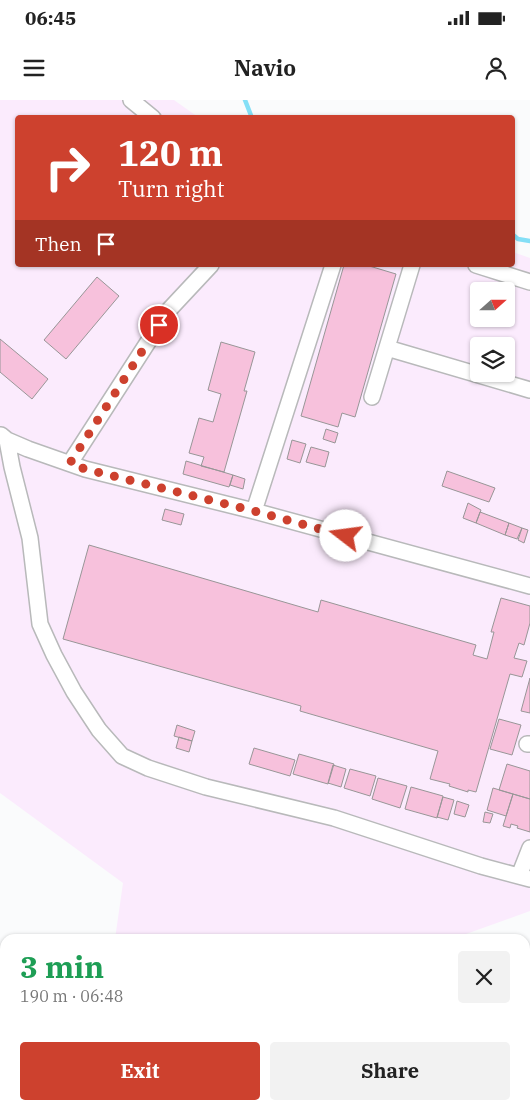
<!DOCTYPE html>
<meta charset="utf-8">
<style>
body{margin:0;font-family:"IBM Plex Serif",serif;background:#f2f2f2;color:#222;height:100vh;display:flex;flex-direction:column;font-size:19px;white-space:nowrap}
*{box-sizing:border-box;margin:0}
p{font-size:16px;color:#767676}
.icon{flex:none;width:28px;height:28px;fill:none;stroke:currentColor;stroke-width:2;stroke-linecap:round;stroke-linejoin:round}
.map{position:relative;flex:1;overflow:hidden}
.drawer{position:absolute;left:0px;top:834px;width:530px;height:176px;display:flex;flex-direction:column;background:#fff;border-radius:15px 15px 0 0;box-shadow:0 1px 4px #0004}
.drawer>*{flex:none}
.guide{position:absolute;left:15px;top:15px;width:500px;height:152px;border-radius:5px;box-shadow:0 1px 4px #0004;background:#cd412e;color:#fff;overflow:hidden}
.needle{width:32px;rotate:69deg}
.fabs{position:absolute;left:470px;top:182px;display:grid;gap:10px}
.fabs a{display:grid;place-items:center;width:45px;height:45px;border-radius:5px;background:#fff;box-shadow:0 1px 4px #0004;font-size:25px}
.pin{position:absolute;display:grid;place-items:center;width:42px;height:42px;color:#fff;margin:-21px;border:2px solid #fff;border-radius:50%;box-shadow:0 1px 5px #0007}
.me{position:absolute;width:55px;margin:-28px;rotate:285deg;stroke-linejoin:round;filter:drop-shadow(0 0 4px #0008)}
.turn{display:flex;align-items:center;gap:18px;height:105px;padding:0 20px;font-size:22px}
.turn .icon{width:65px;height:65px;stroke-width:2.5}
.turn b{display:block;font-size:35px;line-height:42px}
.then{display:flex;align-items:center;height:48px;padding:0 20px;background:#0003;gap:10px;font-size:19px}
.round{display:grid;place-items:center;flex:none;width:52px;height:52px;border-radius:5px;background:#f2f2f2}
.head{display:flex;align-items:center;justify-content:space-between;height:85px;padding:0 20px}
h1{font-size:30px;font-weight:800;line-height:38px;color:#1e9e55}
.cta{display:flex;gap:10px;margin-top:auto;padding:10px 20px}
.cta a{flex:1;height:58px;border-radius:5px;background:#cd412e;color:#fff;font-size:20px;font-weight:800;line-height:58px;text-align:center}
.cta a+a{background:#f2f2f2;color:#222}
.status{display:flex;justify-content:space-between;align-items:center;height:35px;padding:0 25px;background:#fff;direction:ltr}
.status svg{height:14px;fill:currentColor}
header{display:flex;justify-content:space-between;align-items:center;height:65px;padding:0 20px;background:#fff;font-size:22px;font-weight:800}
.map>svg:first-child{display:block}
.industrial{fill:#fbebfd;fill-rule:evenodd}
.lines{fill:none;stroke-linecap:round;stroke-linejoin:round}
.stream{stroke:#84dff6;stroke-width:4.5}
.building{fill:#f7c1dc;stroke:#989697}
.minor-casing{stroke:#b8b9ba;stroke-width:18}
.minor{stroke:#fff;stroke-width:15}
.route{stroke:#cd412e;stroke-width:9;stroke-dasharray:0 16.2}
</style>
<div class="status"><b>06:45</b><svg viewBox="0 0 49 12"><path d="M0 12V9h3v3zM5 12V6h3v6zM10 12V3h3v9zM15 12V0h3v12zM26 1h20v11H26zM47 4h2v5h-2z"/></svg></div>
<header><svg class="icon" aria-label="menu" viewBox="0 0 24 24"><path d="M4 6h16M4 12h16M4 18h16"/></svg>Navio<svg class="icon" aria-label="person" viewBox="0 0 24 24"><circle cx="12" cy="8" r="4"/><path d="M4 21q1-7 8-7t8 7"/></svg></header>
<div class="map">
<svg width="530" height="1009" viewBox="0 0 530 1009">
<rect width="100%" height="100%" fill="#fafbfc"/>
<!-- industrial -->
<path class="industrial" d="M0,0H174L198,17L18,18V165H512L513,152L530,158V811L452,839H115L123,783L0,693ZM479,191H506V219H479ZM479,246H506V274H479Z"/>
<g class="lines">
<!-- stream -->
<path class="stream" d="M245,0L252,18
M512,134L518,139L530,141"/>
</g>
<!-- building -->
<path class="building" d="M344,165H366L396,174L355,317L342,313L338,327L301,316Z
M97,177L119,196L66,259L44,240Z
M0,239L48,279L32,299L0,272Z
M221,242L255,252L244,291H247L224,372L201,366L204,357L189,353L199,318L213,322L221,294L208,290Z
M326,329L338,333L335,343L323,339Z
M292,340L306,344L300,363L287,359Z
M311,347L329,352L325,367L306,362Z
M186,361L233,375L229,387L183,374Z
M447,371L495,388L489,402L442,386Z
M233,375L245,379L243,389L230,385Z
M468,403L481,410L476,423L463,418Z
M165,409L184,414L181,425L162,420Z
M480,412L509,423L505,435L476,423Z
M509,423L522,428L517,439L505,435Z
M522,428L528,430L524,443L518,440Z
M89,445L318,512L321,500L476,545L473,555L487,559L494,532H491L501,498L530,506V523L524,545L519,543L514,558L527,561L522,577L510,574L476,692L468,690V692L449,686L450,684L430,679L438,651L300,611L301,606L63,539Z
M530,578V613L521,611Z
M499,619L521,625L512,655L490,649Z
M177,625L195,631L192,641L174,636Z
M179,637L192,641L189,652L176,648Z
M254,648L295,660L290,676L249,664Z
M299,654L334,664L328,684L293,674Z
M507,664L530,671V699L499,690Z
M333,665L346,669L341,687L328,683Z
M350,669L376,676L370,696L344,688Z
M378,678L407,686L400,708L372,699Z
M411,687L443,696L437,718L405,709Z
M493,688L513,694L506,716L487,710Z
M513,694L530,699V732L517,728L518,726L511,724L510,728L503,726Z
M443,697L454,700L448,720L437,717Z
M457,701L469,705L465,717L454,714Z
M485,712L493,714L490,723L483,722Z"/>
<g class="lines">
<!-- minor casing -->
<g class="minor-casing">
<path id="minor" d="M131,0L153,18
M476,165L530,182
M387,248L530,290
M372,297L412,165
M1,335L7,340L28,349L85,369L254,411L530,486
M7,340L12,367L30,438L40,524L54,555L74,592L99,630L122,656L148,668L206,687L334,718L481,766L530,779
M70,363L168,211L211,165
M254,411L333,165
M527,644H530
M519,776L530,748"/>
</g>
<!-- minor -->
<use href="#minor" class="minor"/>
</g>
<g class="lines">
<!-- route -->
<path class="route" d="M159,225L70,363L85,369L254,411L346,436"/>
</g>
</svg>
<div class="fabs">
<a><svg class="needle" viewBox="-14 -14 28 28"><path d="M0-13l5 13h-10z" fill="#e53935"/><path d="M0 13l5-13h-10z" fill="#767676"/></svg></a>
<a><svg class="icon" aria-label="layers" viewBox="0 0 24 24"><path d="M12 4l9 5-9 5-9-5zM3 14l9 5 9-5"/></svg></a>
</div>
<div class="pin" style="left:159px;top:225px;background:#d93025"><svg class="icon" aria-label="arrive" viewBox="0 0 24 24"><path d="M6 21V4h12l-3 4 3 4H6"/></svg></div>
<svg class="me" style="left:346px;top:436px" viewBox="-20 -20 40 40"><circle r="19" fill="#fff"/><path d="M0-13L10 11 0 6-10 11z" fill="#cd412e"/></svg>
<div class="guide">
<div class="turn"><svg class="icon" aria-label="right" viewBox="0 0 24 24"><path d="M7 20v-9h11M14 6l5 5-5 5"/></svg><div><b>120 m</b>Turn right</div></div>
<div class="then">Then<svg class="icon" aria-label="arrive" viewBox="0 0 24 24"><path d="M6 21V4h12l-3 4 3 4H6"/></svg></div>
</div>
<section class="drawer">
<div class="head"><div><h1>3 min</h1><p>190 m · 06:48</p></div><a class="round"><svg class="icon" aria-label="close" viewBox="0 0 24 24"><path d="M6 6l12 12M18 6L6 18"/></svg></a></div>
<div class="cta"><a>Exit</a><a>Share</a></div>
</section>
</div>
